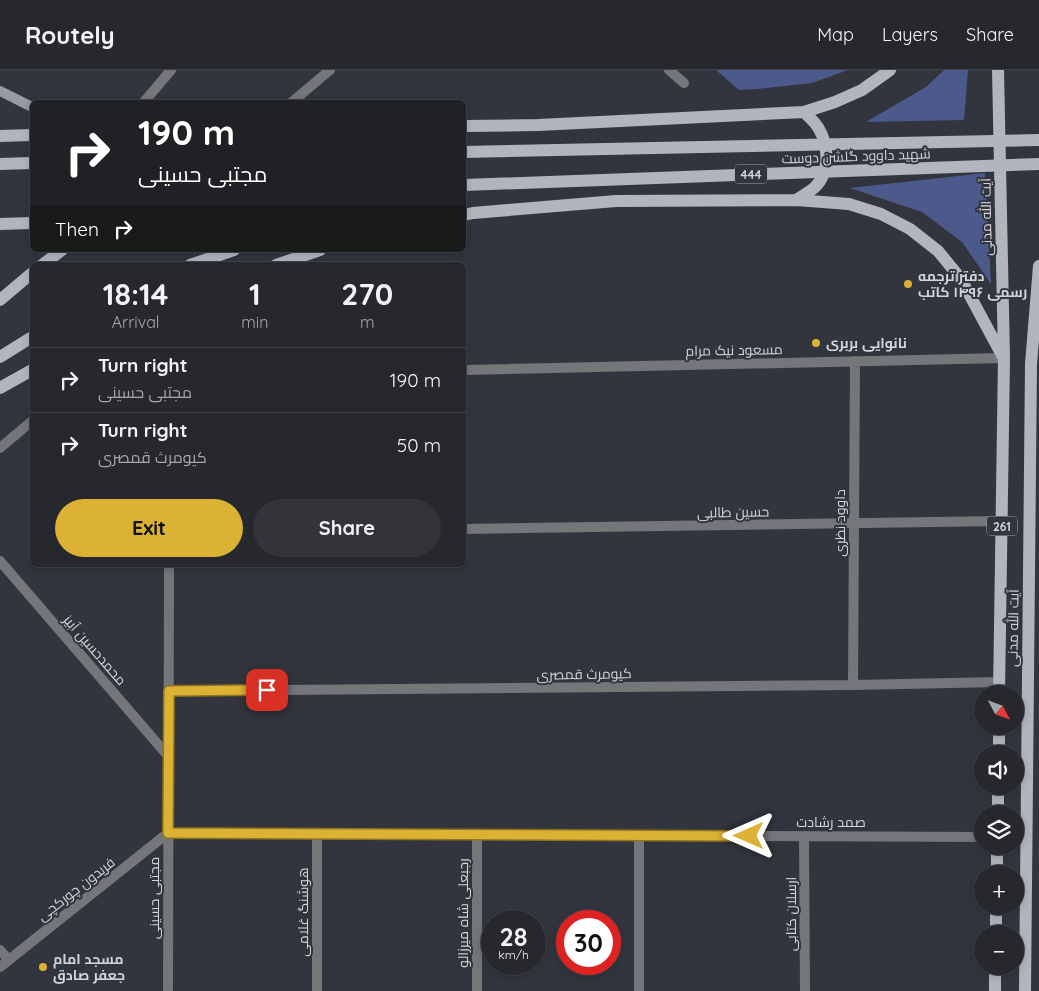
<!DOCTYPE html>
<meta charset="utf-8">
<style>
body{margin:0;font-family:Quicksand,Cairo,sans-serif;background:#32343a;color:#f1f3f6;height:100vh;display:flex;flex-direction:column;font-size:19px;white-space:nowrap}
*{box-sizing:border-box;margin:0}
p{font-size:16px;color:#a4a6aa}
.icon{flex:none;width:28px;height:28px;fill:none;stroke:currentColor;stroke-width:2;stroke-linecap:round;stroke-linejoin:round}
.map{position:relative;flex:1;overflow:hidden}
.details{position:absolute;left:30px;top:192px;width:436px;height:305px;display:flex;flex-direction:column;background:#26282e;border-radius:8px;box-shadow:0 2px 8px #0003,0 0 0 1px #42444a}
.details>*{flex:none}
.guide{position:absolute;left:30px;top:30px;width:436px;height:152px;border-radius:8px;box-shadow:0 2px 8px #0003,0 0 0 1px #42444a;background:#202124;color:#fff;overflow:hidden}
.needle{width:32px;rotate:131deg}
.fabs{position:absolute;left:974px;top:615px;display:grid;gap:10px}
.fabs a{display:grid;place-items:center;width:50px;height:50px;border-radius:50%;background:#26282e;box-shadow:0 2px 8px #0003,0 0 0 1px #42444a;font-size:25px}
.speed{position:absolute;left:481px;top:840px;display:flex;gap:10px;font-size:25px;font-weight:700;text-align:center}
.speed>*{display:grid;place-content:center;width:65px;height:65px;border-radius:50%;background:#26282e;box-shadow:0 2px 8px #0003,0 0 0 1px #42444a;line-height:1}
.speed small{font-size:12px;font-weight:400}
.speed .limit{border:8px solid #d22;background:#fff;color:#111}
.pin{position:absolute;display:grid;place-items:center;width:42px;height:42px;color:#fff;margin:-21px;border-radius:10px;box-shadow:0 2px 8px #0006}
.me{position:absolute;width:55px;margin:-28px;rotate:270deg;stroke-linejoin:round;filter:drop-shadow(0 0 4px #0008)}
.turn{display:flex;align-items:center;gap:18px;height:105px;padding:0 25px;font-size:22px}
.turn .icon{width:65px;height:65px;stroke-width:2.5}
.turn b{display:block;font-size:35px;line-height:42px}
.then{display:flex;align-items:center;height:48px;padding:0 25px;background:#0003;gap:10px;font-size:19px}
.eta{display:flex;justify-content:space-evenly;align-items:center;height:85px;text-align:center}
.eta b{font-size:30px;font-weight:800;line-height:35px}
.cta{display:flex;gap:10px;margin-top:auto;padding:10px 25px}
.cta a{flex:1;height:58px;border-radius:30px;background:#dbb233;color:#111;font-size:20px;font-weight:800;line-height:58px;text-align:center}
.cta a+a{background:#32343a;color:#f1f3f6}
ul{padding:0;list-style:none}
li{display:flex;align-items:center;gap:15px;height:65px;padding:0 25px;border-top:1px solid #42444a}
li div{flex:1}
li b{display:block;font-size:19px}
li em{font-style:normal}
header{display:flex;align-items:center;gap:30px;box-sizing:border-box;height:70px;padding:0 25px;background:#26282e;border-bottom:1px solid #42444a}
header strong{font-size:24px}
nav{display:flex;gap:28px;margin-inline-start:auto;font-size:18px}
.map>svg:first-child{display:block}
.green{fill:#4b5a8b}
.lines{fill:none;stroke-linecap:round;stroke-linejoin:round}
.street{stroke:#74767a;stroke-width:10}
.secondary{stroke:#979aa0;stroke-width:10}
.primary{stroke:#b2b5be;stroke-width:12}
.primary-bridge{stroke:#b2b5be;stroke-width:12}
.route-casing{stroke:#8e7421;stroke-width:12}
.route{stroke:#dbb233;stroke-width:9}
.poi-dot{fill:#dbb233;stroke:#32353d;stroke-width:2}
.labels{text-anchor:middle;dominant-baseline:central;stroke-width:4;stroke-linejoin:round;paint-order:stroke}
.shield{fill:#32353d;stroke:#a3a5ac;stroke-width:1}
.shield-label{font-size:12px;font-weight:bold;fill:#d3d5db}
.street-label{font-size:14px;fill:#d3d5db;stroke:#32353d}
.poi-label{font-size:14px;font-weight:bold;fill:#d3d5db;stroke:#32353d;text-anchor:start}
</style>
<header>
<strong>Routely</strong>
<nav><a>Map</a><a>Layers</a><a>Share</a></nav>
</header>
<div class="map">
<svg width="1039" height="921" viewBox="0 0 1039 921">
<rect width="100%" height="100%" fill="#32353d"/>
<!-- green -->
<path class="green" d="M716,0H848L812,13L757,19L739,20Z
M944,0H968L964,50L866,52L926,17Z
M985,103L991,214L962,172L922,142L850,118Z"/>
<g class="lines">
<!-- street -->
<path class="street" d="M669,0L684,13
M144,32L171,0
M292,32L330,0
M464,300L1004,288
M0,378L32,351
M464,459L1002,451
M0,491L169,687
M853,615L855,291
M169,621L853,615L1000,612
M477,764V921
M639,765V921
M804,766L805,921
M0,880L9,890
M0,897L168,763L982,767
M168,921L169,495
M317,921V764"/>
<!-- secondary -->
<path class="secondary" d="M0,21L32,37"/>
<!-- primary -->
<path class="primary" d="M998,0L1004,288L999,624
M464,56L538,55L804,42L835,32L862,20L890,0
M0,66L32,65
M0,94L32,93
M796,130C802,126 810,122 815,117C830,103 829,76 819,59C816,53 809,47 804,42
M464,145L473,143L616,131L796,130L849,134L881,144L910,159L938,181L961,209L1003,287
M0,154L32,153
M42,195L62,180
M190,195L234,180
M276,195L320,180
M0,230L32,203
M0,287L32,267
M0,318L32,300
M999,684V656
M998,744V716
M997,804V776
M996,864V836
M995,921V896
M1025,921L1031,294L1039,196"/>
<!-- primary-bridge -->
<path class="primary-bridge" d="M464,82L1039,70
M464,115L1039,94"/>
</g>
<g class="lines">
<!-- route casing -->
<g class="route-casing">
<path id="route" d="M267,620L169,621L168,763L749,766"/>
</g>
<!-- route -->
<use href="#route" class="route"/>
</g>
<!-- markers -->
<g class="poi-dot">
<circle cx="908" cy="214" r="5"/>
<circle cx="816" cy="273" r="5"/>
<circle cx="43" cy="897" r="5"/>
</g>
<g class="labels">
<!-- shield labels -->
<g class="shield">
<rect x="735" y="94.5" width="32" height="19" rx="4"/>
<rect x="987" y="446.5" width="30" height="19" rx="4"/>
</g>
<g class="shield-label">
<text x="751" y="104">444</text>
<text x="1002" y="456">261</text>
</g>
<!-- street labels -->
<g class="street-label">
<text transform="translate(856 86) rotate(-2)">شهید داوود گلشن دوست</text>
<text transform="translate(986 147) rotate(-91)">آیت الله مدنی</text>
<text transform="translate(734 280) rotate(-1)">مسعود نیک مرام</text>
<text transform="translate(733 442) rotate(-1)">حسین طالبی</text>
<text transform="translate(840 453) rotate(-90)">داوود نظری</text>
<text transform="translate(1013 558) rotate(-89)">آیت الله مدنی</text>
<text transform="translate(95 580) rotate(49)">محمدحسین آبیز</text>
<text transform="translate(584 604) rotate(-1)">کیومرث قمصری</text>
<text x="831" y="752">صمد رشادت</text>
<text transform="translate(76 819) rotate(-38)">فریدون چورکچی</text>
<text transform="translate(154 828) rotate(-90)">مجتبی حسینی</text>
<text transform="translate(303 842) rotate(-90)">هوشنگ غلامی</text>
<text transform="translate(463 843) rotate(-90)">رجبعلی شاه میرزالو</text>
<text transform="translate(791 844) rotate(-90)">ارسلان کتابی</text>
</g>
<!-- poi labels -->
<g class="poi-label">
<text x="918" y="206">دفتر ترجمه<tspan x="918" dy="16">رسمی ۱۴۹۶ کاتب</tspan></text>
<text x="826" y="273">نانوایی بربری</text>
<text x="53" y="889">مسجد امام<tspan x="53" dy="16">جعفر صادق</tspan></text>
</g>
</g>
</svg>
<div class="fabs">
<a><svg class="needle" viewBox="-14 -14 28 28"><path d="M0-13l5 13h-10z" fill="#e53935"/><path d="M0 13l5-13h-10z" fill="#a4a6aa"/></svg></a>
<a><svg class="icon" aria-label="sound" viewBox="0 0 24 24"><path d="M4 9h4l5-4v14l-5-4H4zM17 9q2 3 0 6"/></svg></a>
<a><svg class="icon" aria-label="layers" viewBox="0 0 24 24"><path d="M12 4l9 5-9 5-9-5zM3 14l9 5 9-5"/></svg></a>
<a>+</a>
<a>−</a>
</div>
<div class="speed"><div>28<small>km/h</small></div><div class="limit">30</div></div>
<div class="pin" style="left:267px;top:620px;background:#d93025"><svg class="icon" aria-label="arrive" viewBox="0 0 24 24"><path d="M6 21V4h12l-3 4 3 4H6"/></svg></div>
<svg class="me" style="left:749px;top:766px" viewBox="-20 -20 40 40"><path d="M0-17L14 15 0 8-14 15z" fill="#dbb233" stroke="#fff" stroke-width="4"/></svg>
<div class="guide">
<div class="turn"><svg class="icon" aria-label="right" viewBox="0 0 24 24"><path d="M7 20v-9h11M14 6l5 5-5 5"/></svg><div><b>190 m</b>مجتبی حسینی</div></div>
<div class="then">Then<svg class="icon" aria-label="right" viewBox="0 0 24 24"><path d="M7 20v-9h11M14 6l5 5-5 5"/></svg></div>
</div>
<section class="details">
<div class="eta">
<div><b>18:14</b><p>Arrival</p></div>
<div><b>1</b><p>min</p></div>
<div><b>270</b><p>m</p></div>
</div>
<ul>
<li><svg class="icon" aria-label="right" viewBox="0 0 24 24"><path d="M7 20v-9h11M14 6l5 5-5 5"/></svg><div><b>Turn right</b><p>مجتبی حسینی</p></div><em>190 m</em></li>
<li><svg class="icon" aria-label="right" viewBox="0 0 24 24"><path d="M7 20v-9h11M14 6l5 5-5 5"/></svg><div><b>Turn right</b><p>کیومرث قمصری</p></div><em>50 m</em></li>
</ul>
<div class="cta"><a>Exit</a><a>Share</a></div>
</section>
</div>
